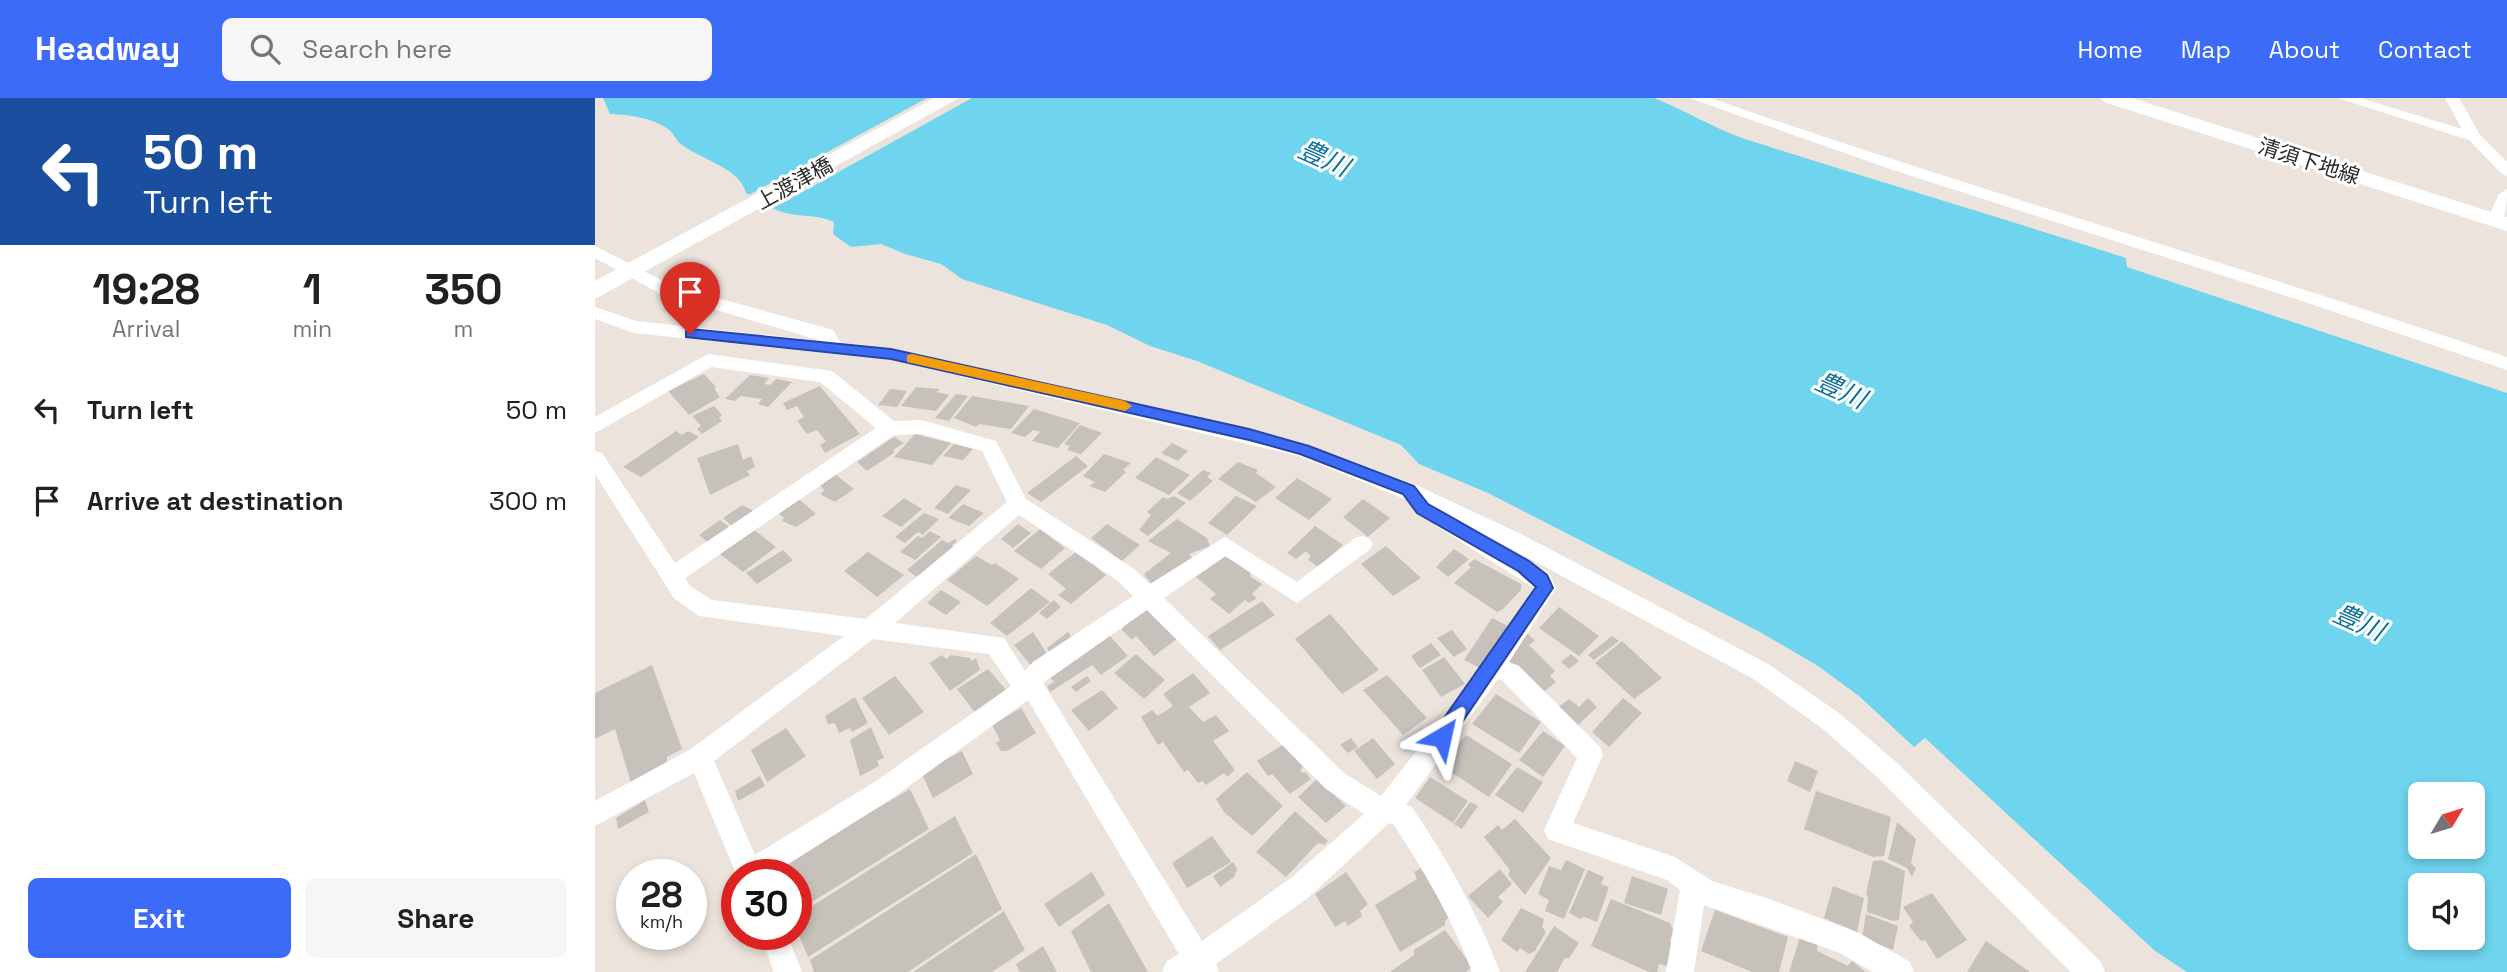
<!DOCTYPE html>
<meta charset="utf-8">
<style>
body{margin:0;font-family:"Space Grotesk","Noto Sans JP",sans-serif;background:#f6f6f6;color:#202124;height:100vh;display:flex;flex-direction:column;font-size:26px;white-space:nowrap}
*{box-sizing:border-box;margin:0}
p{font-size:23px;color:#757577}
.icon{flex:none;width:38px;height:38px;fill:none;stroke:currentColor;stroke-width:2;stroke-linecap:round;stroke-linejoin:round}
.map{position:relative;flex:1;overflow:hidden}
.drawer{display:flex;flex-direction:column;background:#fff;width:595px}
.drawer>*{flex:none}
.hud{background:#1a4fa0;color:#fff;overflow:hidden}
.needle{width:46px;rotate:52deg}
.controls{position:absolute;left:1813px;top:684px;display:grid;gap:14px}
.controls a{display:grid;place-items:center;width:77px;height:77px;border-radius:10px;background:#fff;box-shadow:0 4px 10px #0003;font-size:35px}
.speed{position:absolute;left:21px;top:761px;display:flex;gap:14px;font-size:35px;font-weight:700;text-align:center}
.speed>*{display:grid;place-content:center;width:91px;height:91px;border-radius:50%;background:#fff;box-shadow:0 4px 10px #0003;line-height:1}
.speed small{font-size:18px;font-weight:400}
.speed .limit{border:10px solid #d22;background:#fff;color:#111}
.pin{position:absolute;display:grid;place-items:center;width:60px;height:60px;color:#fff;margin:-72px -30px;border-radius:50% 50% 50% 0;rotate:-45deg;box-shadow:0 0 7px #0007}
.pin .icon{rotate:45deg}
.me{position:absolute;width:77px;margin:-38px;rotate:36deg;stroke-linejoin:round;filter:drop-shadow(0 0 5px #0008)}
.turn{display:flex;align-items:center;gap:24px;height:147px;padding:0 28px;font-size:32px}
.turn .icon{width:91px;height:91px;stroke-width:2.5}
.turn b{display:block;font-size:49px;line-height:60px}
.eta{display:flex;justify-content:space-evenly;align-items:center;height:119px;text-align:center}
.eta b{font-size:42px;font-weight:600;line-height:49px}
.primary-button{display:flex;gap:14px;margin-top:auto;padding:14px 28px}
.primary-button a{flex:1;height:80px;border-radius:10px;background:#3c6bf8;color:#fff;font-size:28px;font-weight:600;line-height:80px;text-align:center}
.primary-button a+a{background:#f6f6f6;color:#202124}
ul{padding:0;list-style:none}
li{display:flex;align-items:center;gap:21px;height:91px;padding:0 28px}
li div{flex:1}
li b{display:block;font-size:26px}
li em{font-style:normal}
header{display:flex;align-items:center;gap:42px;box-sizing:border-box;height:98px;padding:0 35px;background:#3c6bf8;color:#fff}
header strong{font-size:33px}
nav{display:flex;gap:38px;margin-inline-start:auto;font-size:24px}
.search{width:490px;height:63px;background:#f6f6f6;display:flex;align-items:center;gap:18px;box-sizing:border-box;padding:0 24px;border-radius:10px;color:#757577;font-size:26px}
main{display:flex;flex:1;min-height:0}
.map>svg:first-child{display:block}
.water{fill:#6fd4ee;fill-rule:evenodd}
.pier{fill:#ece4dc}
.building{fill:#c7c1bb}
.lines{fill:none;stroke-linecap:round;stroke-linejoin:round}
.street{fill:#fff;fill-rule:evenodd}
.secondary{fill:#fff;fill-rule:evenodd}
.route{fill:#3c6bf8;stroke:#2746a1;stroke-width:2}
.slow{fill:#f59e0b}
.labels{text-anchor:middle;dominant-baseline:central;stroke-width:6;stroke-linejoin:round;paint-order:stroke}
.far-street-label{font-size:21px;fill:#2a2a2a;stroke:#fff}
.water-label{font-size:26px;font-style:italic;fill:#0e7299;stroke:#fff}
</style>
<header>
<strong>Headway</strong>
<div class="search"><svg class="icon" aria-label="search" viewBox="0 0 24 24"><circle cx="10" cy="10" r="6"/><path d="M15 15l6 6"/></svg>Search here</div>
<nav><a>Home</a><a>Map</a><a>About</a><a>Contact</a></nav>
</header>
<main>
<section class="drawer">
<div class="hud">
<div class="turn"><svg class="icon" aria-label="left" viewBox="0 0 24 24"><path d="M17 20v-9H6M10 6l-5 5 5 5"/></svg><div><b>50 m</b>Turn left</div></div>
</div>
<div class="eta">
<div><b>19:28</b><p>Arrival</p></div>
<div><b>1</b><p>min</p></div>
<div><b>350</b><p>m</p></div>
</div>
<ul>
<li><svg class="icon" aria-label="left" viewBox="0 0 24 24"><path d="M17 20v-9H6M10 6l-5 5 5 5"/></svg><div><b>Turn left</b></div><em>50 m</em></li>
<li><svg class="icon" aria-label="arrive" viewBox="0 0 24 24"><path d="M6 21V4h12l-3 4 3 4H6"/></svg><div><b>Arrive at destination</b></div><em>300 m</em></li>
</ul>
<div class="primary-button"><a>Exit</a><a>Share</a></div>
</section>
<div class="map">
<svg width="1912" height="874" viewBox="0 0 1912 874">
<rect width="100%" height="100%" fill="#ece4dc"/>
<!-- water -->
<path class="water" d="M8,0H1059C1090,12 1118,30 1150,41C1277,82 1405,119 1531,160L1532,169L1912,295V874H1592L1560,853L1330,640L1319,649L1264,598L1223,568L1165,534L893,395L824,366L806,347L602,263L555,248L512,227L367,181L346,166L310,156L286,146L256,149L238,136L239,124C224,117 212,119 196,116C178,113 166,104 151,95C145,70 107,62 87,47C81,43 79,35 73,31C56,19 34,17 15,16ZM1825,696H1878V749H1825ZM1825,788H1878V840H1825Z"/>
<!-- pier -->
<path class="pier" d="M332,0H377L173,113L150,99Z"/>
<!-- building -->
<path class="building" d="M109,276L121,289L119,290L125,299L94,317L73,293Z
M155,277L174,280L169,286L175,287L181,281L197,284L173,309L163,306L167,301L146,298L140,303L130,301Z
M225,288L265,336L230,355L225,347L231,343L222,332L212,336L202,323L209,319L202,308L192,312L188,305Z
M321,289L345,291L342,294L354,297L341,313L306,308Z
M295,291L312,293L302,309L283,307Z
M361,296L373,298L354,323L340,320Z
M377,298L434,308L416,331L384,326L381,329L359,320Z
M119,308L127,317L124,320L127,323L107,336L102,331L106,328L97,318Z
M439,311L485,325L463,350L437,343L445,334L438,332L430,339L416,335Z
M485,327L507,335L486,356L472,352L475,348L469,346Z
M81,333L87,337L93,333L104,339L46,379L28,369Z
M320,336L356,345L337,367L299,359Z
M299,339L309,345L298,352L299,355L272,373L262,364Z
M577,345L593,353L583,363L566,355Z
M143,346L148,362L156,358L160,369L152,373L155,377L115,397L102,360Z
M359,346L378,351L368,362L348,358Z
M509,356L536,365L528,372L531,374L510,394L494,388L500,384L488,378Z
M481,358L493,368L446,404L432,395Z
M561,359L595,377L574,397L540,380Z
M643,364L663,372L661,375L681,389L661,404L623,381Z
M608,372L616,375L612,379L618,383L595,403L582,395Z
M240,376L259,391L240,404L225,396L230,392L225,388Z
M702,380L737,401L714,422L680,400Z
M361,387L376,392L353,416L339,410Z
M579,398L591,405L553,438L544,432L556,417L552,414L568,399L572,401Z
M641,398L662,408L632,437L613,425Z
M309,400L327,411L306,429L287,418Z
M204,401L221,416L201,429L187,423L189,420L183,415Z
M768,401L795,420L773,439L748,419Z
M368,406L389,415L374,428L353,420Z
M147,407L161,414L138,429L128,420Z
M329,415L344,421L328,437L323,434L310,445L300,439Z
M582,421L612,440L615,448L594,456L597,460L557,487L549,476L576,455L553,443Z
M125,422L137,431L116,447L104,437Z
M423,426L436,435L418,450L406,441Z
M512,426L545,447L527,463L496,440Z
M720,428L748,447L723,469L713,462L716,458L711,453L701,461L692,455Z
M158,431L181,449L148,474L125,456Z
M445,431L470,450L446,471L419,453Z
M335,433L346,439L320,462L305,454L323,438L327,440Z
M360,441L362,443L357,447L362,451L326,482L312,472L347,442L353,445Z
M791,448L826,480L798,498L766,466Z
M859,451L874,461L853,479L841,469Z
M188,452L198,462L162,486L151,475Z
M482,453L511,477L476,506L463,497L471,491L453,476Z
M273,454L309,477L282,499L249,473Z
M381,458L397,467L400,465L424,481L392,508L352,482Z
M631,458L655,473L656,479L667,486L657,496L662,500L654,505L650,502L634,516L615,501L621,496L601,479Z
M879,461L926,486V492L908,511L902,514L859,485L876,469L873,467Z
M436,490L455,504L412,538L395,525Z
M346,492L366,504L351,517L332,505Z
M459,502L466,509L452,521L444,515Z
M667,503L680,517L625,552L613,538Z
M964,509L1004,538L984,558L944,530Z
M551,511L582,541L559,558L541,538L537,542L527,532L530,526Z
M735,516L784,572L747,596L700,541Z
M897,520L913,528L885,570L869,562Z
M857,532L872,551L859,559L842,540Z
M438,534L454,559L438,570L419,547Z
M473,534L479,543L457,558L452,550Z
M932,535L940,543L934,547L960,573L955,578L961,584L947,595L914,563Z
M514,537L533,558L506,577L497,567L455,594L452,588L459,584L454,578Z
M1017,538L1024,543L999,562L993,557Z
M1027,543L1067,580L1039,601L1000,565Z
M836,545L846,557L825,570L816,558Z
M541,556L570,582L549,601L519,575Z
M976,556L984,563L974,571L966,564Z
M347,557L351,561L356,557L375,560L376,563L381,560L385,572L355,593L334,565Z
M849,559L870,586L846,599L827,572Z
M57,567L87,651L72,659V664L36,685L20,631L0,641V595Z
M393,571L412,593L381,616L362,591Z
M598,575L615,595L594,609L608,624L621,617L634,633L618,643L640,672L632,679L629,675L611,687L607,683L603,685L593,672L589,674L568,644L563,647L546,619L557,612L563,618L578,608L568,596Z
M792,577L832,620L808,637L768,592Z
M300,578L329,614L294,637L267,600Z
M492,578L496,583L481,594L476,589Z
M507,592L523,610L494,633L476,612Z
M901,596L946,624L924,655L877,626Z
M260,599L273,625L257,634L255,630L244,635L240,625L233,626L230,618Z
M993,600L1002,609L981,629L961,611L974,601L984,609Z
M1028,600L1047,615L1014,649L997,634Z
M426,610L441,635L412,653H406L401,645L405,642L397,627Z
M276,629L289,660L282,663L284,668L265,678L255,642Z
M191,630L211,658L172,684L156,652Z
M948,633L970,648L948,679L924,662Z
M871,637L917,666L894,699L847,668Z
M756,640L763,649L753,655L745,647Z
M778,640L800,666L782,681L759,653Z
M689,646L708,669L705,672L707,675L710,674L716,681L695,696L677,676L673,678L662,663Z
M367,653L378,676L338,700L326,674Z
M1200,663L1223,673L1215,694L1192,683Z
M922,669L948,684L928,715L900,697Z
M652,674L688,708L657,738L629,714L621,701Z
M165,678L170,688L143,703L140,693Z
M835,679L873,703L858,725L820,700Z
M722,681L751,708L731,725L703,699Z
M315,691L334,731L201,814V777H181L179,771Z
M1221,693L1296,719L1289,758L1278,759L1209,731Z
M50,702L54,714L23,731L21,720Z
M875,704L883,708L867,731L859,726Z
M700,713L733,743L729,747L723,745L691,779L661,754Z
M360,718L378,755L213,859L201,830V818Z
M920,721L956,760L930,797L913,777L915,772L889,739L903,727L907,732Z
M1302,724L1321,741L1316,765L1321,770L1317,779L1312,770L1293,761Z
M617,738L636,764L592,790L577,765Z
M381,756L407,811L313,874H219L215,862Z
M971,762L990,771L969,821L950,813L954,802L943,796L954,768L966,772Z
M1286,762L1310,773L1304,822L1298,823L1272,814L1273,799L1271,796L1278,763Z
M638,764L642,771L639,779L625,789L618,778Z
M826,770L855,818L850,823V827L805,854L780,807L822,781L819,774Z
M905,771L917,786L903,799L908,804L893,820L873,798Z
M993,772L1009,779L1006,786L1014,789L1002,824L989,819L985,821L974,815Z
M497,774L510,797L464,829L449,806Z
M751,774L773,806L765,813L767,818L753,828L750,823L740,829L720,796Z
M1037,778L1073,791L1066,817L1029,805Z
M1238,788L1269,800L1262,834L1229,820Z
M1337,795L1372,842L1342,861L1330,842L1326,843L1314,828L1318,824L1308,809Z
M1016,801L1075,825L1078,832L1075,843L1079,846L1072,868L1064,866L1062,874H1054L996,848Z
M514,805L553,874H496L476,833Z
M926,810L949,821L947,829L951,834L940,853L934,856L925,850L922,854L906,842Z
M1120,812L1193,839L1184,874H1157L1106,853Z
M409,813L430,852L397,874H318Z
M1271,816L1303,828L1298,852L1267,840Z
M959,828L984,845L974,860H970L962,874H930Z
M850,832L871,860L875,857L880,867L871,874H795L819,857V852Z
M1205,839L1223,846L1222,853L1253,868L1257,863L1271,874H1194Z
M1391,843L1435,874H1372Z
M448,848L462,874H425L421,866Z"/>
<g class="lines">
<!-- street -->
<path class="street" d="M1094,0H1115C1379,92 1648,168 1912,259V272L1704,202L1298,72Z
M1743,0H1765L1867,31L1850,0H1864L1885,37L1912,64V78L1907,76L1874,42Z
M1912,91C1912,104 1912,114 1906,125H1894L1892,122L1904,96Z
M0,148L76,187L238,232L246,245L296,250L709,345L821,387L926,436L1173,566L1244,615L1300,663L1506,864L1510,874H1476L1282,679L1228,631L1157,580L896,440L954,475L961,490L914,564L924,568L1005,649L1008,657L978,725L1080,759L1117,783L1177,802L1264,835L1315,864L1319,874H1278L1245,855L1109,807L1099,874H1071L1085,792L1072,782L953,741L949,732L982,660L908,583L903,581L811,707L817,709C852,761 883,816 905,874H877C858,822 829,773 799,727L794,725L714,799L621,866L624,874H567L571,864L584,856L433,602L296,701L176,777L142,778L99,675L0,728V703L96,651L249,538L104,518L79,500L0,376V353L7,355L80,465L281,330L225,284L116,269L0,335V319L113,256L237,273L299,323L326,322L401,343L431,401L539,471L555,486L630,439L702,484L760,440L767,438L774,440L778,446L774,452L702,505L630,458L569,500L749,675L786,698L857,608L939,490L841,428L838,422L844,415L704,358L296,262L39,235L0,221V209L41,223L227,243L64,195L0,160ZM326,336L387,353L412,404L271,521L117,502L95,488L90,480L299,337ZM424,417L523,483L538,498L438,564L430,573L409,540L300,525ZM552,512L731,691L769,716L696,780L607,843L448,585ZM278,541L394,556L416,588L278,685L160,757L119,663Z
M165,836H192L207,874H179Z"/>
<!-- secondary -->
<path class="secondary" d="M339,0H364L0,201V183Z
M1506,0H1537L1912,119V133L1509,4Z"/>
</g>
<!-- route -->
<path class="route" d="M95,231L296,251L654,331L714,348L819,388L833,406L934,463L952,477L958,490L853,645L847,648L840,645L838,639L840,633L941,489L923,473L822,415L808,396L705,356L654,342L296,261L91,239V233Z"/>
<!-- slow -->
<path class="slow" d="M317,256L530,303L537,308L530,313L312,264V257Z"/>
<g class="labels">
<!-- far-street labels -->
<g class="far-street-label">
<text transform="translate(1714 63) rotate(18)">清須下地線</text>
<text transform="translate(199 85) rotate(-29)">上渡津橋</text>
</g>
<!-- water labels -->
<g class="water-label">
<text transform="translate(729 60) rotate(24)">豊川</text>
<text transform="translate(1246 292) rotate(24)">豊川</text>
<text transform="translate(1764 524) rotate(24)">豊川</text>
</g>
</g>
</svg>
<div class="controls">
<a><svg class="needle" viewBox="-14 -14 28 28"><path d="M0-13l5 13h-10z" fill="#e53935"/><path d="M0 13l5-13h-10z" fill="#757577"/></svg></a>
<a><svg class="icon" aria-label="sound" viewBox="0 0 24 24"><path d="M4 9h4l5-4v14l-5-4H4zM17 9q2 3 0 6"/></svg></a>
</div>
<div class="speed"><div>28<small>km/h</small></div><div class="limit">30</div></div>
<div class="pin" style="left:95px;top:236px;background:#d93025"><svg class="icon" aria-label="arrive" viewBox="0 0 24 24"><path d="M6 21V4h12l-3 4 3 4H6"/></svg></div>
<svg class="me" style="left:847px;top:639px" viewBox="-20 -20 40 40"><path d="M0-17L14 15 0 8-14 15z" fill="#3c6bf8" stroke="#fff" stroke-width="4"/></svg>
</div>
</main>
